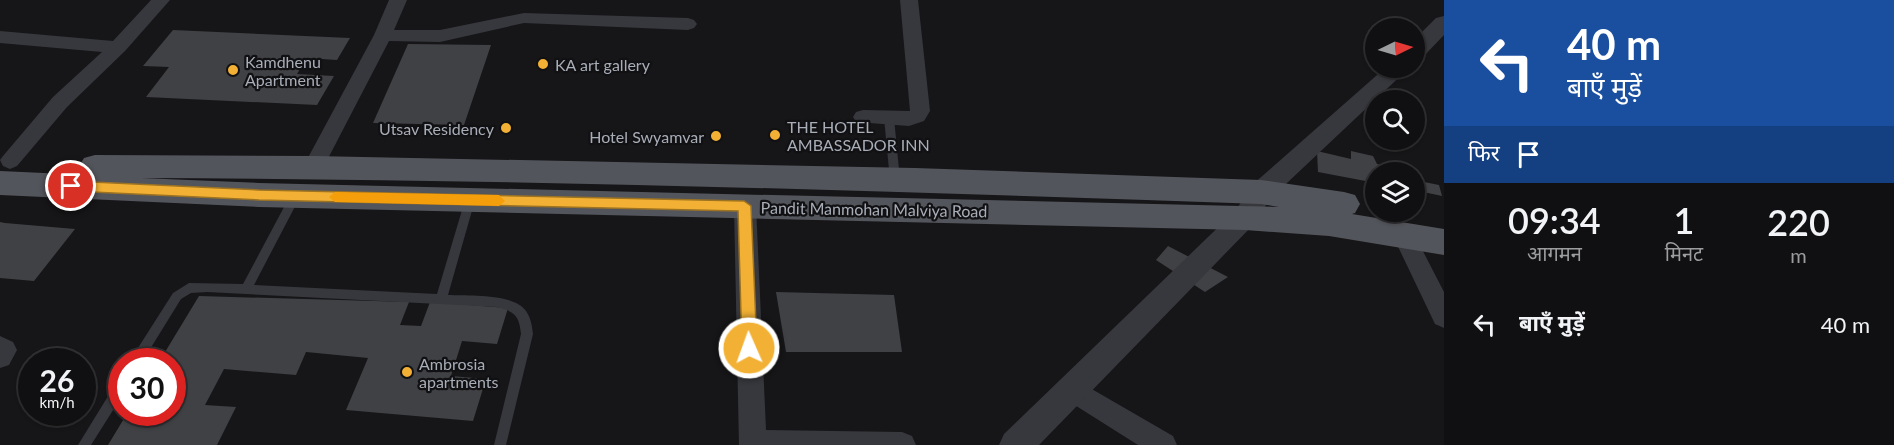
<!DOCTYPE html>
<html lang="hi">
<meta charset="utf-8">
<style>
body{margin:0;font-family:Lato,"Noto Sans Devanagari",sans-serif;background:#19191b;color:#f1f3f6;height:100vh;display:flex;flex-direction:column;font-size:22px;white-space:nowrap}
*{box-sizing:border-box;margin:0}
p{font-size:20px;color:#9c9d9f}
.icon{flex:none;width:33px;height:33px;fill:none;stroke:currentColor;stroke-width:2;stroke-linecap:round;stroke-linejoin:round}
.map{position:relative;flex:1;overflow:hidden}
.side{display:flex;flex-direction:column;background:#101012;width:450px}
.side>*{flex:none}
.banner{background:#1a4fa0;color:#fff;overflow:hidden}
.needle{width:39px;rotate:85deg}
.fabs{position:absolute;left:1365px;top:18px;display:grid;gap:12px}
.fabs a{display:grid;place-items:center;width:60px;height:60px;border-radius:50%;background:#101012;box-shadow:0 2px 4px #0004,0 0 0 2px #303032;font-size:30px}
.speed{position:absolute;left:18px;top:348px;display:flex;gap:12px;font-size:30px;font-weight:700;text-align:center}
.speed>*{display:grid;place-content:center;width:78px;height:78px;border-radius:50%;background:#101012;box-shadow:0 2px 4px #0004,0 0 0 2px #303032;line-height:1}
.speed small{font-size:15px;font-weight:400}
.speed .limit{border:9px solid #d22;background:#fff;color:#111}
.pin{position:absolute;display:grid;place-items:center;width:51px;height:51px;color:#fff;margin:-26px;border:3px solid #fff;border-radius:50%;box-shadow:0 2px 6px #0007}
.me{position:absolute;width:66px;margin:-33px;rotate:358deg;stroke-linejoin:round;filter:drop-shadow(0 0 4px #0008)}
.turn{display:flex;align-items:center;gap:21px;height:126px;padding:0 24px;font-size:27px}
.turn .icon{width:78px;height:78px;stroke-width:2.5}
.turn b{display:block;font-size:42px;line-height:51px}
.then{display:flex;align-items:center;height:57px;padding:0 24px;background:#0003;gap:12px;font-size:22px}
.eta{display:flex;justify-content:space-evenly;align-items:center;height:102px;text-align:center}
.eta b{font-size:36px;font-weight:600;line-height:42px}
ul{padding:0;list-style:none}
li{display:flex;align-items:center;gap:18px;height:78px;padding:0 24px}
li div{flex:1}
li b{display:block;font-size:22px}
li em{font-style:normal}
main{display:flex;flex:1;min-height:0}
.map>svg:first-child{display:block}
.building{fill:#404145}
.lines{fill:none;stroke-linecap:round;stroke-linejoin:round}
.service{fill:#37383d;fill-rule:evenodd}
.minor{fill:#37383d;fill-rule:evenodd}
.tertiary{fill:#37383d;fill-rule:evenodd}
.primary{fill:#53555c;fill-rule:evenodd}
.route{fill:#f2b134;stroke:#9d7322;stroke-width:1.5}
.slow{fill:#f59e0b}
.poi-dot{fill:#f2b134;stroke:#111113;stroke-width:2}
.labels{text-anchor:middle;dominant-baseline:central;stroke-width:4.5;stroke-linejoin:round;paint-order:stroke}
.poi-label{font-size:16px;fill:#a8adb8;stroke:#111113;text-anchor:start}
.street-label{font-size:16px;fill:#a8adb8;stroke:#111113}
</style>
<main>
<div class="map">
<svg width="1444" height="445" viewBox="0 0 1444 445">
<rect width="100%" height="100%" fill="#161618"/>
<!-- building -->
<path class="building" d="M173,30L350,38L337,60L307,58L297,74L334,76L317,105L146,97L169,67L143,66Z
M408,44L491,45L464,125L373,123Z
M1317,151L1351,159V151L1373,156L1377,164L1413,172H1376V183L1318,172Z
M1414,169L1419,181L1439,185L1442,196L1414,190Z
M0,222L5,223L75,229L34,281L0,278Z
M1168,246L1228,277L1205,292L1156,260Z
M776,292L894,295L902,352H786Z
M199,296L409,302L400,325L421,326L430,302L508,308L497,344L462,341L451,376L486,379L473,421L346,410L368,358L306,352L296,375L224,369L205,405L236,407L217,445H108L128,412H172V362H159Z"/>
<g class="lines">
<!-- service -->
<path class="service" d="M889,115L894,118L900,180L895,184L890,180L884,118Z
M295,193L300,197L254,285L437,294L465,200L470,196L474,197L475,200L448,295C468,296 514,293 526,311C531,318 532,326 533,334L506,445H494L521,334C519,315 515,312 497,307L207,292L191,293L181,299L142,362H129L173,293L189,283L243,284L291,194Z
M122,379V396L91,445H78L118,380Z"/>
<!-- minor -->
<path class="minor" d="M151,0H170L125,51L67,107L17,166L10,169L3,166L0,160L3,156L53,97L102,52L0,43V31L113,41Z
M389,0H407L394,30H440L524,13L688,18L694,20L697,24L694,28L688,30L524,23L440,42L389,41L321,172L314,175L307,172L303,167L374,35Z
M900,0H918L930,111L924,121L909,126L856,122L853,117L856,112L863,110L910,111Z
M745,198L753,200L756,206L766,430L902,432L912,436L916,445H739L734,206L737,200Z
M1403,225L1411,228L1444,292V328L1435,324L1392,234L1395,228Z
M0,336L13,342L17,350L9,365L0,368Z
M1071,377L1173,436L1177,445H1138L1062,397L1058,389L1062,381Z"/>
<!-- tertiary -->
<path class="tertiary" d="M1444,16V35L1422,58L1414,60V40L1436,18Z
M1385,68H1409L1270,199L1254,224L1039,445H999L1004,434L1236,210L1252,185Z"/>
<!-- primary -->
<path class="primary" d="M95,155L314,156L915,168L1261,180L1344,192L1355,195L1360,204L1355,213L1352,214L1444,229V255L1329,236L1245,230L259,207L0,195V171L88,175L84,174L79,166L84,158ZM141,178C515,179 888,191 1261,204L1279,207L259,183Z"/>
</g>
<!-- route -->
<path class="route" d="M71,181L259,190L744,201L751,206L757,348L755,353L749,355L744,353L742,348L738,211L259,200L71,191L64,186Z"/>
<!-- slow -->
<path class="slow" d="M335,192L499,195L505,201L499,206L335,202L329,197Z"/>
<!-- markers -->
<g class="poi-dot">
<circle cx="543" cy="64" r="6"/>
<circle cx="233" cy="70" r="6"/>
<circle cx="506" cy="128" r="6"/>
<circle cx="775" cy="135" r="6"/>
<circle cx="716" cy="136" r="6"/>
<circle cx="407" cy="372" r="6"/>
</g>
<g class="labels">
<!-- poi labels -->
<g class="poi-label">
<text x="245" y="61">Kamdhenu<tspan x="245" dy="18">Apartment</tspan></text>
<text x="555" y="64">KA art gallery</text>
<text x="787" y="126">THE HOTEL<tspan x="787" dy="18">AMBASSADOR INN</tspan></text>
<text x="494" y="128" text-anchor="end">Utsav Residency</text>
<text x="704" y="136" text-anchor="end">Hotel Swyamvar</text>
<text x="419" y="363">Ambrosia<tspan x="419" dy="18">apartments</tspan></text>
</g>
<!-- street labels -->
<g class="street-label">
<text transform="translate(874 209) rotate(1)">Pandit Manmohan Malviya Road</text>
</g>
</g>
</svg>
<div class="fabs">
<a><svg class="needle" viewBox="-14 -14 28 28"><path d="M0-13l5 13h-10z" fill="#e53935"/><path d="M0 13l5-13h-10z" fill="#9c9d9f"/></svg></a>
<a><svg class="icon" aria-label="search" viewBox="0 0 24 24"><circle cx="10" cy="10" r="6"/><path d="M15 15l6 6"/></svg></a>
<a><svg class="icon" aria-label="layers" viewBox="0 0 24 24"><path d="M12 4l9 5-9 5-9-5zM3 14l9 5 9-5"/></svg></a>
</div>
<div class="speed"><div>26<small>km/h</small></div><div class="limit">30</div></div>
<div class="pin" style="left:71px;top:186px;background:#d93025"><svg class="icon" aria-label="arrive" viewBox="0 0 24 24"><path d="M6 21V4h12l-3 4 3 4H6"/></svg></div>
<svg class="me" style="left:749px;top:348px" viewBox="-20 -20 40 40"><circle r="17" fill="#f2b134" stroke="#fff" stroke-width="3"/><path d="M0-11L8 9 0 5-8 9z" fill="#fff"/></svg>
</div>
<section class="side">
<div class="banner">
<div class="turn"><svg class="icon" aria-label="left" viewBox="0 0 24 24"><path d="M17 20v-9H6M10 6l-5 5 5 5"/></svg><div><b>40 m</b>बाएँ मुड़ें</div></div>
<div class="then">फिर<svg class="icon" aria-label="arrive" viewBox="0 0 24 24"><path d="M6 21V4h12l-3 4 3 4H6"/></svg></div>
</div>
<div class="eta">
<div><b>09:34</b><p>आगमन</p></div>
<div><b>1</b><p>मिनट</p></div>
<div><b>220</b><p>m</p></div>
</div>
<ul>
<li><svg class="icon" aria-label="left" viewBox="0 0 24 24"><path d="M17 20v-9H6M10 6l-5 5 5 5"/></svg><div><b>बाएँ मुड़ें</b></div><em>40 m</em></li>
</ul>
</section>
</main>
